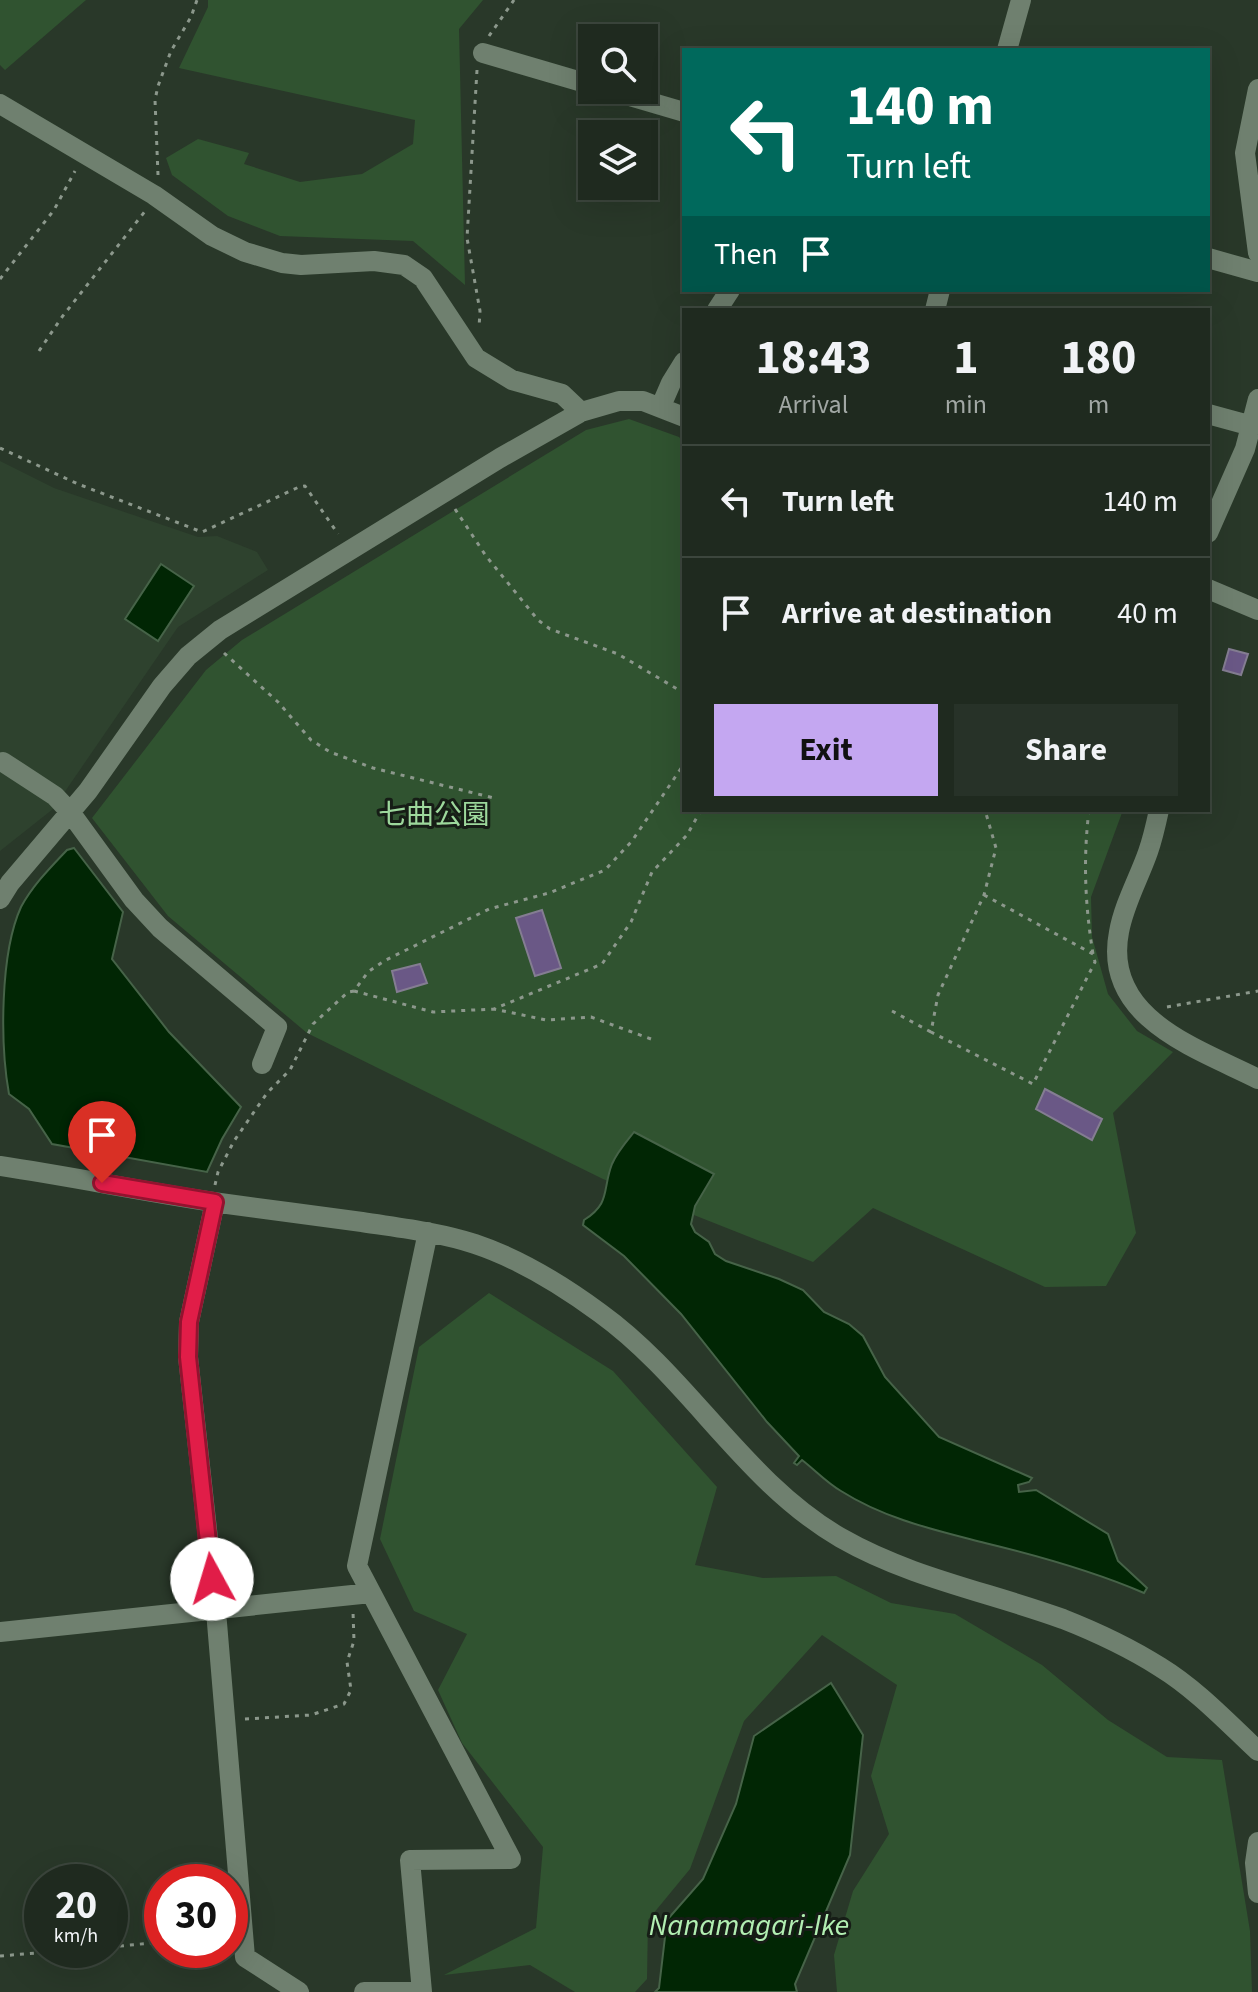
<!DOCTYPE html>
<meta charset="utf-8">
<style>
body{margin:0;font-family:"Source Sans 3","Noto Sans JP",sans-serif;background:#273228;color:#f1f3f6;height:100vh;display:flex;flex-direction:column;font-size:30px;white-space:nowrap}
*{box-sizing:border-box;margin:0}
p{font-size:26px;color:#a1a7a4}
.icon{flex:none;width:44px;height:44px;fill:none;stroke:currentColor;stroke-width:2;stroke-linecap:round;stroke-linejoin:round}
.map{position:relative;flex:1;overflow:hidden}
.sheet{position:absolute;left:682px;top:308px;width:528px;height:504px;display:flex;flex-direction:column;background:#1f2a1f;border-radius:0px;box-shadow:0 8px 32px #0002,0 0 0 2px #3c463d}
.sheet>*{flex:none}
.top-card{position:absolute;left:682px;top:48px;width:528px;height:244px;border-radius:0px;box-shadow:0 8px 32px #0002,0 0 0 2px #3c463d;background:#00695c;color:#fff;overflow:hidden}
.tools{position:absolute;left:578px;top:24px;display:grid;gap:16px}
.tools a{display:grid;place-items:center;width:80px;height:80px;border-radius:0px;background:#1f2a1f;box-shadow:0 8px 32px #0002,0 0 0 2px #3c463d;font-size:40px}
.speed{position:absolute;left:24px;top:1864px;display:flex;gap:16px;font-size:40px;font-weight:700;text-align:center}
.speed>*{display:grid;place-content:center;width:104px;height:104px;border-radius:50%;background:#1f2a1f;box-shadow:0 8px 32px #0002,0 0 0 2px #3c463d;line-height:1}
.speed small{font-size:20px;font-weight:400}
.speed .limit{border:12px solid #d22;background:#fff;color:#111}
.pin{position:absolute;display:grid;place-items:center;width:68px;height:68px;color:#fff;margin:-82px -34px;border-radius:50% 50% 50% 0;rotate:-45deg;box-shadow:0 0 8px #0007}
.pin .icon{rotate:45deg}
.me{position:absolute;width:88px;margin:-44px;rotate:354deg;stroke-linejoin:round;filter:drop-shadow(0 0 6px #0008)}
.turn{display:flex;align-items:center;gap:28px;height:168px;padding:0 32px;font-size:36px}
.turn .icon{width:104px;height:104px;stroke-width:2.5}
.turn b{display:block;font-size:56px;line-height:68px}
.then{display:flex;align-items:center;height:76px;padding:0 32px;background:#0003;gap:16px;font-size:30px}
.eta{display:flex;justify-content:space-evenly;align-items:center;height:136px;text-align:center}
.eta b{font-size:48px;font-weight:700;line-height:56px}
.button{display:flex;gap:16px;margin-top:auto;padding:16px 32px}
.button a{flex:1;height:92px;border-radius:0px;background:#c4a7f1;color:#111;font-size:32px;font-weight:700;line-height:92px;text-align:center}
.button a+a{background:#273228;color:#f1f3f6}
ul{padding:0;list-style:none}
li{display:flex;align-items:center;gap:24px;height:112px;padding:0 32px;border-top:2px solid #3c463d}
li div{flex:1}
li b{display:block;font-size:30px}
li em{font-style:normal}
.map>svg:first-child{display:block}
.built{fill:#2e422e}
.green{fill:#305330}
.water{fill:#012604;stroke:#466348;stroke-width:2}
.building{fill:#6a5886;stroke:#847d92;stroke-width:2}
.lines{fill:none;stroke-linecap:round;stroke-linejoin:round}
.path{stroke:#8c988c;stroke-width:3;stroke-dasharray:4 6;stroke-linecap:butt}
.minor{stroke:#6f806f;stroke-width:20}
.route-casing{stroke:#92132f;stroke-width:20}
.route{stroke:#e11d48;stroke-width:14}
.labels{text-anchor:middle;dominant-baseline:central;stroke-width:6;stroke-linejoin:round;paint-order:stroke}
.park-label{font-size:28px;fill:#9dd89c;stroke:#161d16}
.water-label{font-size:30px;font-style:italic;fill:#b2efb2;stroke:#161d16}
</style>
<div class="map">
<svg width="1258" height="1992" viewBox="0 0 1258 1992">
<rect width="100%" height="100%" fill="#293829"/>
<!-- built -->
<path class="built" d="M0,461L54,488L198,537L217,536L257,552L268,570L178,627L53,809L0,851Z"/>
<!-- green -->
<path class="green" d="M0,0H86L5,70L0,65Z
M208,0H483L459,29L465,285L413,241L280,236L228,216L172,175L166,158L198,139L249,153L244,164L300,182L362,174L413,144L415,120L179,68L208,7Z
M629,419L679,437L684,443V810H1123L1091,897L1092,937L1108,994L1137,1031L1173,1052L1113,1113L1136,1233L1106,1286L1045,1287L873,1208L813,1262L603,1179L307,1033L168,916L92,818L206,670L242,640L586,430Z
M489,1293L613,1371L717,1487L695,1565L763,1578L836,1576L891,1603L955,1614L1042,1665L1108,1720L1167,1757L1222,1760L1250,1931L1252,1992H837L834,1955L853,1891L889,1834L871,1776L897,1685L822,1635L744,1721L690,1869L648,1920L647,1979L635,1992H575L530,1965L444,1975L536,1928L543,1847L462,1743L438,1690L467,1634L414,1611L380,1539L419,1347Z"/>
<!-- water -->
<path class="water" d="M161,564L194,586L158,641L125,619Z
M74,848L123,912L112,959L169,1032L241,1107L222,1139L207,1172L52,1144L29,1109L9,1094C0,1044 0,953 21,907C33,885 50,868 67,850Z
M634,1132L714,1174L695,1206L691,1224L695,1232L709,1242L715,1254L726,1261L779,1279L803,1290L824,1312L849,1324L863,1336L885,1377L939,1437L1032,1478L1029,1482L1018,1485L1019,1492L1036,1490L1108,1534L1118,1561L1147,1588L1144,1593C1093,1571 1039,1556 985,1543C935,1530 885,1519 841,1491C827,1483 815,1470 802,1460L797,1465L794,1463L799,1456L767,1422L681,1314L624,1256L583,1225L584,1220C611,1203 602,1190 612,1164C617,1152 626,1142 634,1132Z
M831,1683L863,1735L850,1855L795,1984L797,1992H655L659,1988L667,1920L703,1879L736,1804L754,1736Z"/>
<!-- building -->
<path class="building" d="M1229,649L1248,654L1241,675L1223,670Z
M542,910L561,968L535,976L516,918Z
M420,964L427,983L397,992L392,971Z
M1045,1089L1102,1119L1092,1140L1036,1109Z"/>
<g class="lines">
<!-- path -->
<path class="path" d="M489,36L514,0
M477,70L467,238L480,311L479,328
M158,175L155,100L158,86L171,51L191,17L197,0
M0,279L54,210L75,171
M39,351L62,317L146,210
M0,448L78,484L202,532L299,487L305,486L338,534
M455,509L486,556L538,620L550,629L618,654L684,693
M224,653L278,702L311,740L330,752L373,768L494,798
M1089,810C1083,859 1085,905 1093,954
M984,895L1093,954L1095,962L1033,1084L931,1032L938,995L984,895L996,848L985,810
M354,991L433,1012L494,1009
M1167,1007L1258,991
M892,1011L931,1032
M651,1039L591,1017L546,1020L494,1009L602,964L631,922L652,872L687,835L701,810
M215,1185L218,1172L234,1141L267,1093L290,1070L313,1024L348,992L354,991L368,972L384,961L489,909L549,893L605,870L632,841L684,764
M245,1719L311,1715L344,1704L351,1690L347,1662L354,1641L353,1612
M110,1947L162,1942
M0,1956L73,1950"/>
<!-- minor -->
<path class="minor" d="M1007,50L1021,0
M483,53L592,85
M1258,89L1245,153L1258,253
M609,90L684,112
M0,104L154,195L212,236L245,252L282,263L301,265L374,261L404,265L423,278L476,358L512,380L562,394L581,412
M1208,258L1258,272
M717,310L730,290
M935,310L940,290
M661,406L671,383L684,362
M1208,414L1252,426
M1208,533L1245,449L1258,399
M1208,589L1258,610
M3,762L55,796L70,812L134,900L160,928L277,1027L262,1064
M1159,810C1156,824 1153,838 1148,852C1139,878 1124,904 1119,932C1102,1019 1199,1049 1258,1079
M0,899L10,883L88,791L162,686L188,656L220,630L500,458L581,412L619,401H643L684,417
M0,1166C73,1177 146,1192 220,1203C267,1209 315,1216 362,1222C400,1228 438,1232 475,1244C520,1259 562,1285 600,1313C690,1378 744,1482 841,1538C911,1578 989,1592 1063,1619C1096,1632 1130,1648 1160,1667C1196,1689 1227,1722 1258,1751
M215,1202L189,1322L188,1357L216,1611L245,1957L299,1992
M0,1632L371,1593
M1258,1842L1255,1863L1258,1893
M364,1992H422L410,1860L511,1859L357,1566L428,1232"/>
</g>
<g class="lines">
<!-- route casing -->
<g class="route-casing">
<path id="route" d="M102,1183L215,1202L189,1322L188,1357L212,1579"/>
</g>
<!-- route -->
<use href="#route" class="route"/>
</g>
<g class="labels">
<!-- park labels -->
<g class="park-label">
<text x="434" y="815">七曲公園</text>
</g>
<!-- water labels -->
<g class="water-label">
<text x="749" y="1925">Nanamagari-Ike</text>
</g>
</g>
</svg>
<div class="tools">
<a><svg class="icon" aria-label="search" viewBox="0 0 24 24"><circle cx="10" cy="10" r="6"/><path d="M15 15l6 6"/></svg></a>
<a><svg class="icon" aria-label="layers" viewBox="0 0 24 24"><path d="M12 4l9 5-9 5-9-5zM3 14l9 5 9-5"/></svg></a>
</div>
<div class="speed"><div>20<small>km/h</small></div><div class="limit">30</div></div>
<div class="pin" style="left:102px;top:1183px;background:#d93025"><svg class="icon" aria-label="arrive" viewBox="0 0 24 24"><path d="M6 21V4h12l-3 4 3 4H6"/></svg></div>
<svg class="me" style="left:212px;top:1579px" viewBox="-20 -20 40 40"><circle r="19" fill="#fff"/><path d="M0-13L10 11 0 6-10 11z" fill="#e11d48"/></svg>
<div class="top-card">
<div class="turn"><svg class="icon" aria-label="left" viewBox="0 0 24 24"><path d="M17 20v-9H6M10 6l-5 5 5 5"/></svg><div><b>140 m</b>Turn left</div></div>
<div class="then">Then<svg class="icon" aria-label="arrive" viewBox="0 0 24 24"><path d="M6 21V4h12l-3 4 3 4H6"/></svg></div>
</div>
<section class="sheet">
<div class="eta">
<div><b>18:43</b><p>Arrival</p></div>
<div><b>1</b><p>min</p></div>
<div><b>180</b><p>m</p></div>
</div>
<ul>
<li><svg class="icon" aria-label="left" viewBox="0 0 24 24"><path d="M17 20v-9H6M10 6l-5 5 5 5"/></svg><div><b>Turn left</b></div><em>140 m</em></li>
<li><svg class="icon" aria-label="arrive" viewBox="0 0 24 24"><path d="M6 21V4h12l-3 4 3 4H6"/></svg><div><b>Arrive at destination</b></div><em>40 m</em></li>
</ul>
<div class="button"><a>Exit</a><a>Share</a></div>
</section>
</div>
